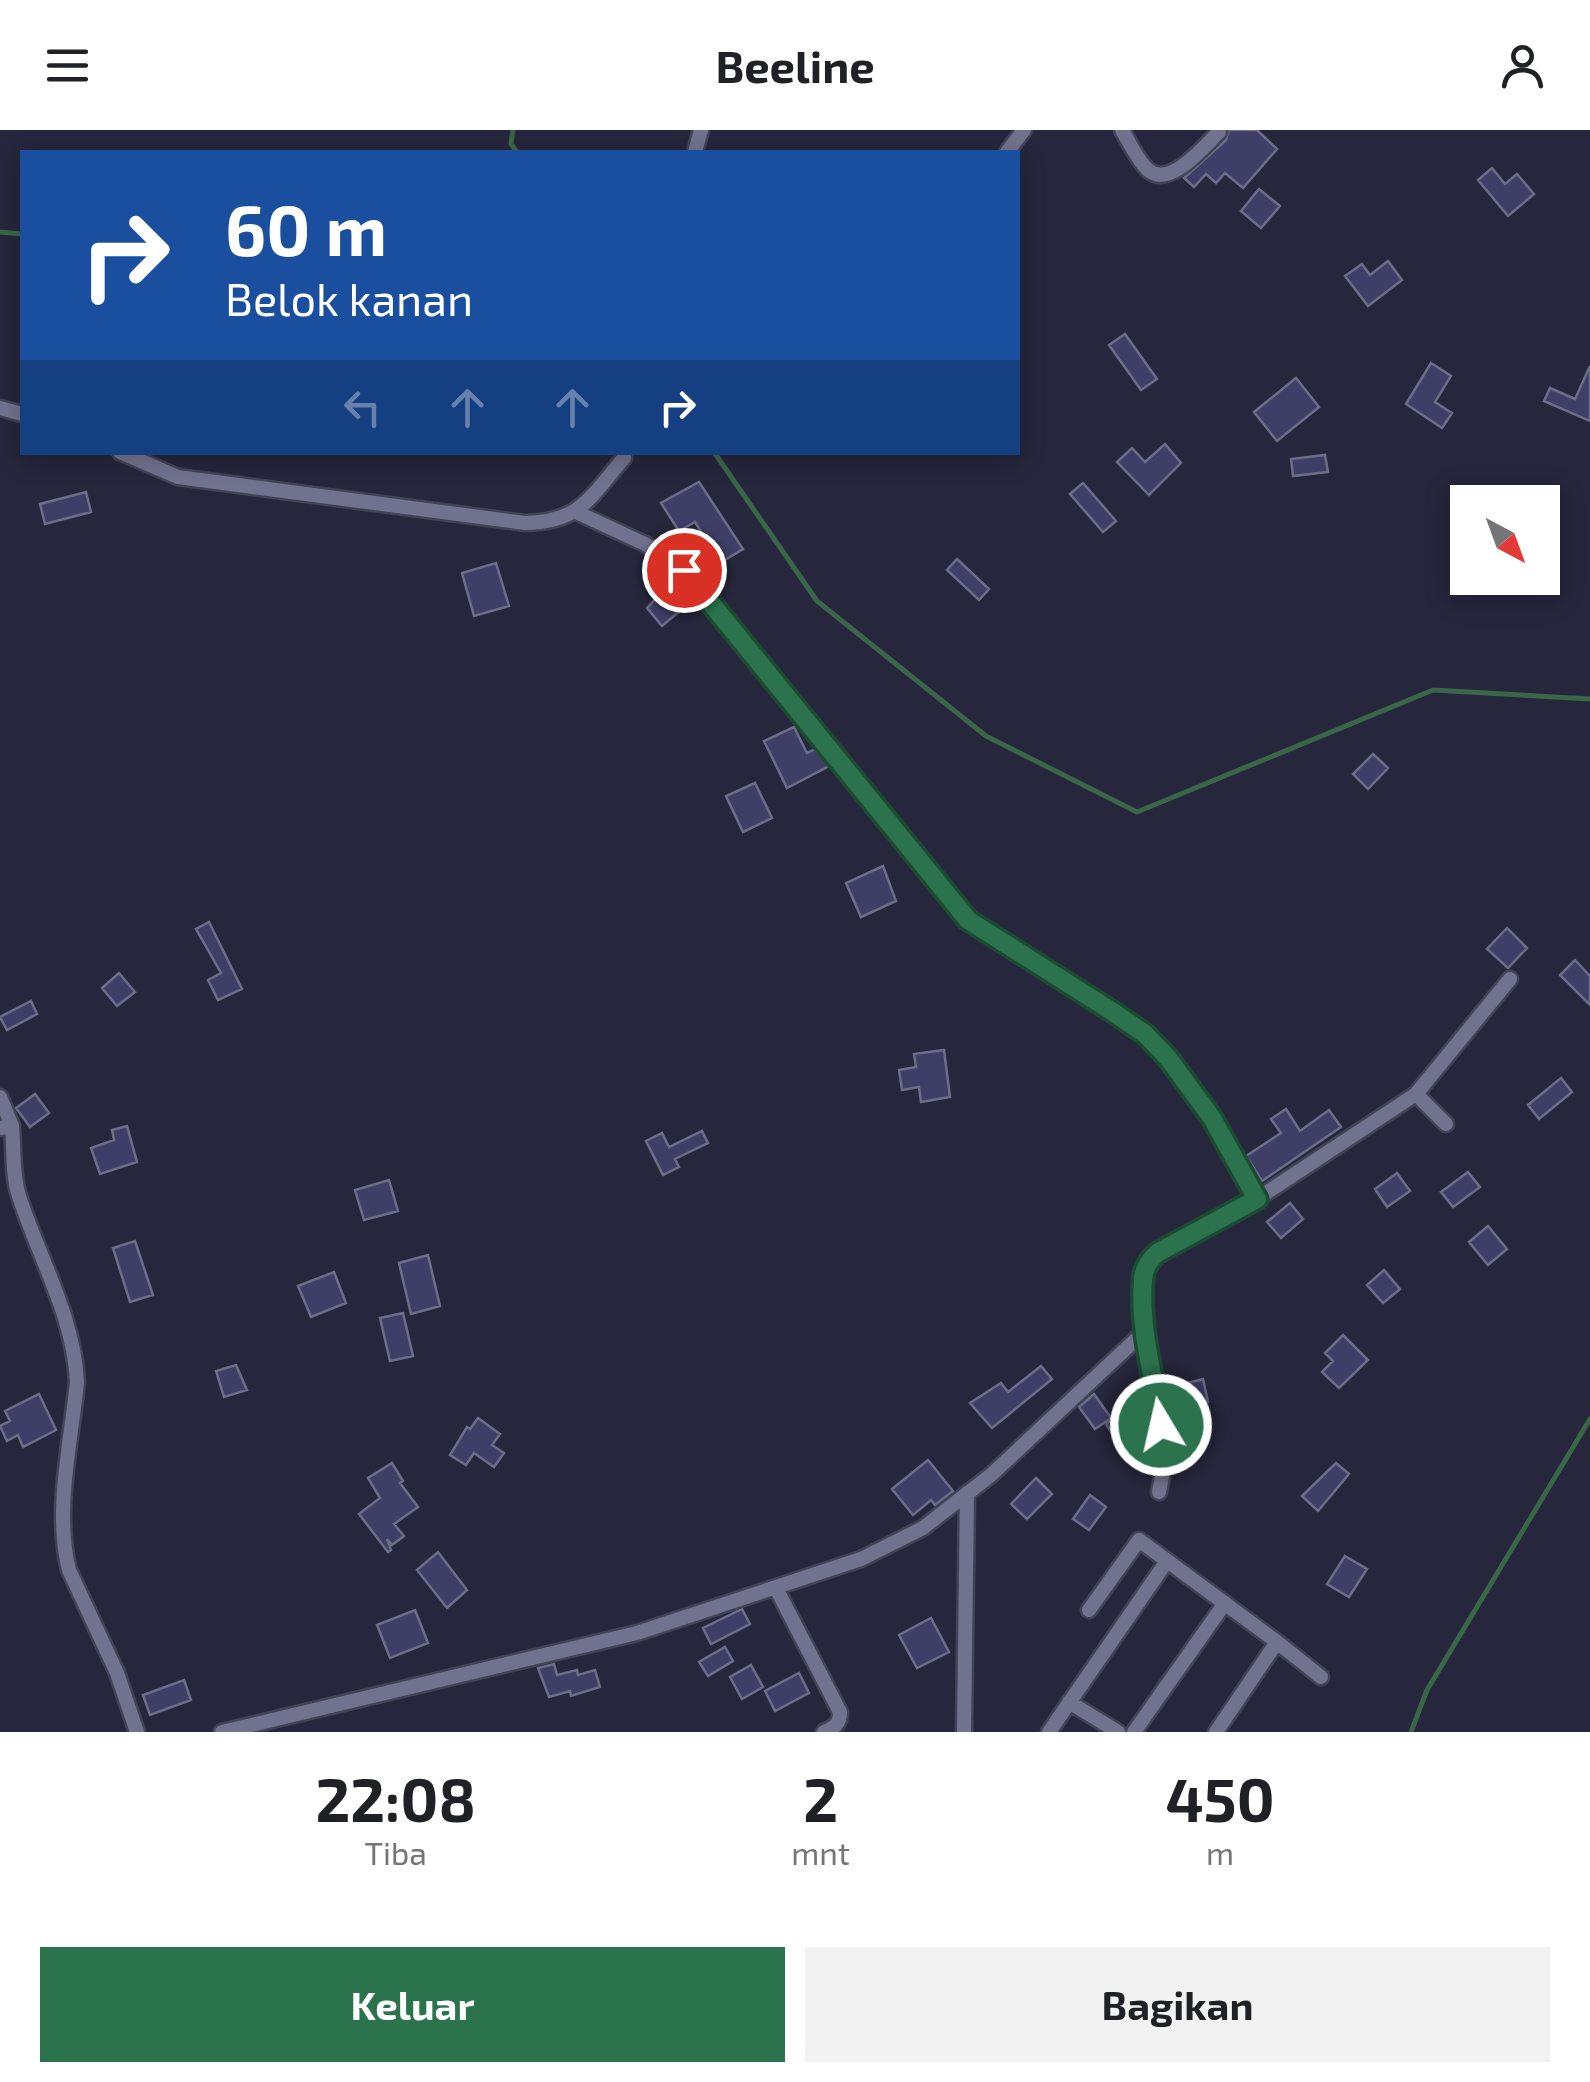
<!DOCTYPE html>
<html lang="id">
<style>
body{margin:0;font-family:"Exo 2",sans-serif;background:#f2f2f2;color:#202124;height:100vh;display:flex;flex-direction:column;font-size:38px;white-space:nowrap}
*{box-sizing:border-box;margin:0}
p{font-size:32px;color:#757577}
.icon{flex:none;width:55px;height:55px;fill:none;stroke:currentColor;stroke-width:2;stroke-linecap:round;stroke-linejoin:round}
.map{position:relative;height:1602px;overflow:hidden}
.sheet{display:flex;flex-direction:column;background:#fff;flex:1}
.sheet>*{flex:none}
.top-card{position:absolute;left:20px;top:20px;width:1000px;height:305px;border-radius:0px;box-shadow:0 5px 25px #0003;background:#1a4fa0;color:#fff;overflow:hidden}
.needle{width:65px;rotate:139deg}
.tools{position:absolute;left:1450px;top:355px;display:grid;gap:20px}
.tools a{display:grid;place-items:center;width:110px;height:110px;border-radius:0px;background:#fff;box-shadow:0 5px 25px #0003;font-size:50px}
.pin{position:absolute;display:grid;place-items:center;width:85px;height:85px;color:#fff;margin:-42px;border:5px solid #fff;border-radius:50%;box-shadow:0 2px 10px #0007}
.me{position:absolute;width:110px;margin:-55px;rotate:351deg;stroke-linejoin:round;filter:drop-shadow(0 0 8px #0008)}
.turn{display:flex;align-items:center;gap:35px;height:210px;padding:0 40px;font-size:45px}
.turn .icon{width:130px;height:130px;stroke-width:2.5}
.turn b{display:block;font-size:70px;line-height:85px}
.lanes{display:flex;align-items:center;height:95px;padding:0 40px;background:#0003;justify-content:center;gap:50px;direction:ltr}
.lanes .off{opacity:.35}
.eta{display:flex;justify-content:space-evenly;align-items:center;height:170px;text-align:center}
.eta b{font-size:60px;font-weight:700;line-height:70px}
.button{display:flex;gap:20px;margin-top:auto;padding:20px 40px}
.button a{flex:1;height:115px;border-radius:0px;background:#2b734d;color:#fff;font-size:40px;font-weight:700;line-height:115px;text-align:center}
.button a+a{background:#f2f2f2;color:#202124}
header{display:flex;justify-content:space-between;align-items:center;height:130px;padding:0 40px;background:#fff;font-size:45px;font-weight:700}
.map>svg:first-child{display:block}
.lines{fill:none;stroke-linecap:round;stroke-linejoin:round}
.stream{stroke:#3a6648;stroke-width:5}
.building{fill:#3f3e67;stroke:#6c6d87;stroke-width:2.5}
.street-casing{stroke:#434356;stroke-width:19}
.street{stroke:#71728d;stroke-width:14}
.route-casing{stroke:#1c4b32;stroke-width:25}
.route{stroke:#2b734d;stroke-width:18}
</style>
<header><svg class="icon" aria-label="menu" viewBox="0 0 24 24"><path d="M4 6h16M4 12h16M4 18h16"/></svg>Beeline<svg class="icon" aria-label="person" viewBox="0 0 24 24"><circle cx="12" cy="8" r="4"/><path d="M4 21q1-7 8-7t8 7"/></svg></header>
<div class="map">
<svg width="1590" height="1602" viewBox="0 0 1590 1602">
<rect width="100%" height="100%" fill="#26263c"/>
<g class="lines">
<!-- stream -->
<path class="stream" d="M513,0L511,14L517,22
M0,102L22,104
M714,322L817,471L986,606L1137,682L1433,560L1590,569
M1411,1602L1427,1560L1590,1289"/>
</g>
<!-- building -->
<path class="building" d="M1229,0H1257L1277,19L1243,58L1225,43L1216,53L1206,44L1194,57L1184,48L1226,10Z
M1492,38L1505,54L1517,44L1534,64L1508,86L1478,50Z
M1259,59L1280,76L1261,98L1241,81Z
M1388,131L1402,150L1368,176L1345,146L1362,134L1370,145Z
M1125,204L1157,249L1141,260L1109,215Z
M1431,233L1451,246L1435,272L1452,283L1442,298L1406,274Z
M1590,236V291L1544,271L1550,258L1575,269Z
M1296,248L1319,277L1277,311L1254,282Z
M1165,314L1181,333L1149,365L1117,332L1132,318L1145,332Z
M1325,325L1328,342L1293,346L1291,329Z
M699,352L743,419L720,433L695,392L679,401L661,373Z
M1083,353L1116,391L1103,402L1070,364Z
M86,362L91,382L45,394L40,374Z
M957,429L989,459L979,470L947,440Z
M496,433L509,476L474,486L462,443Z
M676,447L694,469L662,496L647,478Z
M794,597L807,623L815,619L829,636L787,658L764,611Z
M1373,624L1388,638L1368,659L1353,644Z
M755,653L772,688L743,702L726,666Z
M883,736L896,771L861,787L846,753Z
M209,792L242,859L218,870L208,850L221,843L196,799Z
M1507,798L1527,818L1508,838L1487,819Z
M1575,830L1590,846V875L1560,845Z
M119,843L135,862L117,876L102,858Z
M31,871L37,884L7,900L0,887Z
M944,920L950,967L921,972L919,957L902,960L899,940L916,937L914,924Z
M1561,948L1572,962L1539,989L1528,975Z
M35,964L49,983L30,997L16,978Z
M1286,979L1300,1001L1329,980L1341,997L1262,1051L1246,1026L1281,1003L1271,989Z
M127,996L137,1032L100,1044L91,1018L114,1010L112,1000Z
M702,1001L708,1013L675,1029L679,1037L663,1045L646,1011L662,1003L669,1017Z
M1468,1042L1480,1057L1453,1077L1441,1062Z
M1397,1043L1410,1061L1387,1077L1375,1059Z
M389,1050L398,1081L364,1090L355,1060Z
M1290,1073L1303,1089L1281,1108L1267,1092Z
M1488,1096L1507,1119L1488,1135L1469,1112Z
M135,1111L153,1165L130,1172L113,1118Z
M428,1125L440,1176L411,1184L399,1133Z
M1384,1140L1400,1159L1383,1173L1367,1155Z
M334,1142L346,1173L311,1187L298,1156Z
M403,1183L413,1226L390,1231L380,1188Z
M1343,1205L1368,1230L1339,1258L1322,1242L1333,1231L1325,1223Z
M236,1235L247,1260L224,1267L216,1241Z
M1041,1236L1052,1249L992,1298L970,1273L1001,1253L1008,1262Z
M1203,1249L1208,1272L1185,1278L1180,1255Z
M39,1264L56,1300L23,1317L18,1305L7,1311L0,1296L10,1291L5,1281Z
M1094,1264L1111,1288L1095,1299L1079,1277Z
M1128,1280L1145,1307L1123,1321L1106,1294Z
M478,1288L500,1304L492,1315L504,1323L494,1337L474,1323L466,1335L450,1325L467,1297L470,1299Z
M928,1330L953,1361L935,1375L931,1370L913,1385L892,1359Z
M392,1333L403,1351L400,1353L418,1377L394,1394L404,1406L392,1415L387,1409L391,1420L388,1422L359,1384L380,1368L368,1348Z
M1336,1333L1349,1344L1318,1381L1302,1366Z
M1036,1348L1052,1364L1027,1389L1011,1374Z
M1090,1365L1106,1377L1089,1400L1073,1389Z
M438,1422L467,1460L447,1478L417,1440Z
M1345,1426L1367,1439L1349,1467L1327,1454Z
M742,1479L750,1494L711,1514L703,1498Z
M415,1480L428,1513L390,1528L377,1495Z
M931,1488L949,1522L917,1538L899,1505Z
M725,1517L733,1531L708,1546L699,1532Z
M554,1534L557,1545L577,1540L578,1545L595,1540L600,1557L571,1566L570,1561L549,1567L538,1538Z
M751,1535L763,1557L742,1569L730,1547Z
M799,1543L809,1563L775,1581L765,1561Z
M184,1550L191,1570L150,1585L143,1565Z"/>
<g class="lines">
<!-- street casing -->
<g class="street-casing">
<path id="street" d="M1122,0C1130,13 1137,30 1148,40C1170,59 1204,16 1219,2
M695,22L701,0
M1007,22L1024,0
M0,278L22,284
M120,322L178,347L525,393C581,392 590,367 624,328V322
M1416,964L1446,994
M0,967L12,996
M0,998L12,996C14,1018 12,1045 19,1066C39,1128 74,1187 77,1252C71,1313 54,1381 69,1440L117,1543L137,1602
M1257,1069L1416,964L1510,849
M1146,1200L1166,1326L1159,1362
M776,1458L840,1582C840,1594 835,1597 824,1602
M1089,1480L1139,1410L1277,1512L1216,1602
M1277,1512L1321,1547
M1069,1572L1118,1602
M222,1602L637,1503L861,1429L923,1398L991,1345L1146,1200C1144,1173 1136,1144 1157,1123L1257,1069C1224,1010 1192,954 1145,904L968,790L684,440L645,414L576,382
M964,1602L967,1363
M1049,1602L1167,1431
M1134,1602L1225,1473"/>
</g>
<!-- street -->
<use href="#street" class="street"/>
</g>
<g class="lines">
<!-- route casing -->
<g class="route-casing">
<path id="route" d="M684,440L968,790L1113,882L1145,904L1168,928L1212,988L1257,1069L1157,1123C1149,1131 1143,1139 1143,1151C1139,1198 1154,1248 1161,1295"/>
</g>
<!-- route -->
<use href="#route" class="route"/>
</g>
</svg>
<div class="tools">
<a><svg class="needle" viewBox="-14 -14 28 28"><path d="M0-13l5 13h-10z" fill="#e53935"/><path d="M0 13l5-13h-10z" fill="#757577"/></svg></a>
</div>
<div class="pin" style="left:684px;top:440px;background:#d93025"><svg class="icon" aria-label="arrive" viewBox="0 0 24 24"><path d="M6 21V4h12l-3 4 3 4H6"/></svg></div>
<svg class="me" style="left:1161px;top:1295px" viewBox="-20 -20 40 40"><circle r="17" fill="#2b734d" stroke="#fff" stroke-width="3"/><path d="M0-11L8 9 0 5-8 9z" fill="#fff"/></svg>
<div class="top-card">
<div class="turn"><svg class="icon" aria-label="right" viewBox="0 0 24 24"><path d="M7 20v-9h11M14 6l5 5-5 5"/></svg><div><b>60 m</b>Belok kanan</div></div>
<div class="lanes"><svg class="icon off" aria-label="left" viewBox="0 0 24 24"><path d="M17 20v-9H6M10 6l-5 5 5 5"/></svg><svg class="icon off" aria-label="ahead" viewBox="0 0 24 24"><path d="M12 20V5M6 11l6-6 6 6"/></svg><svg class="icon off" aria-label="ahead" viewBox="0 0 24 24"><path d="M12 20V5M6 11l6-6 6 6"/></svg><svg class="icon" aria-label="right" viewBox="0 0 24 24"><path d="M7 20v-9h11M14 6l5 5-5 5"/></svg></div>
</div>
</div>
<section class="sheet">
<div class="eta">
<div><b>22:08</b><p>Tiba</p></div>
<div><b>2</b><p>mnt</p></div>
<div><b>450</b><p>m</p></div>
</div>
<div class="button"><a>Keluar</a><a>Bagikan</a></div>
</section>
